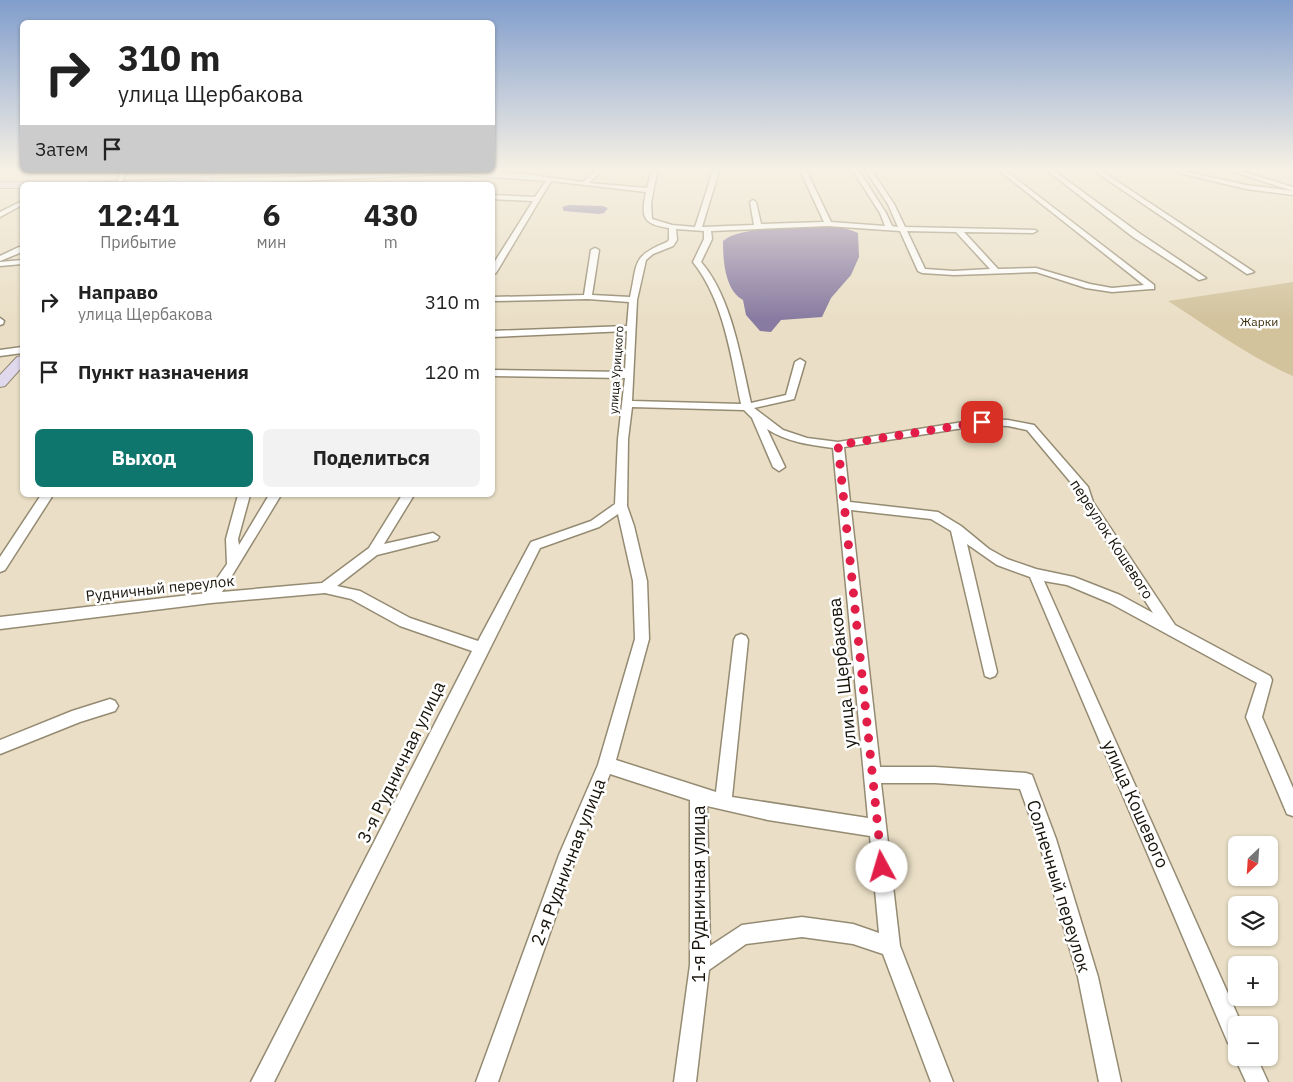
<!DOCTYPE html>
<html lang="ru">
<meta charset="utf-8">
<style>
body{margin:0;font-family:"IBM Plex Sans",sans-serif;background:#f2f2f2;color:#222;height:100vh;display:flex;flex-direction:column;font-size:19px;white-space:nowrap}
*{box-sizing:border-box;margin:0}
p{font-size:16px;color:#767676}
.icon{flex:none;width:28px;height:28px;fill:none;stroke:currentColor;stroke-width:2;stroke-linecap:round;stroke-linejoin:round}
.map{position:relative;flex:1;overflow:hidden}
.details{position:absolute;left:20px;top:182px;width:475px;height:315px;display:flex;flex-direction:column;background:#fff;border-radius:8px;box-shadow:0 1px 4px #0004}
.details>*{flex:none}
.hud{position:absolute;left:20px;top:20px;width:475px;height:152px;border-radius:8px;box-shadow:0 1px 4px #0004;background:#fff;color:#222;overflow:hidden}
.needle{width:32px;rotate:205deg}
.controls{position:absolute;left:1228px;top:836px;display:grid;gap:10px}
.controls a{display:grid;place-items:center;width:50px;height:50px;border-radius:8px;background:#fff;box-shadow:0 1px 4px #0004;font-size:25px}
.pin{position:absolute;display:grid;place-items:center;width:42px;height:42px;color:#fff;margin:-21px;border-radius:10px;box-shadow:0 2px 8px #0006}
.me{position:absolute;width:55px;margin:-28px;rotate:354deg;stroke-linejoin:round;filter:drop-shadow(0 0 4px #0008)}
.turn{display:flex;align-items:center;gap:18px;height:105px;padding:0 15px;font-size:22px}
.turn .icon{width:65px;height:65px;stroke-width:2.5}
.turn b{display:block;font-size:35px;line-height:42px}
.then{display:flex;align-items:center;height:48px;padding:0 15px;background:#0003;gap:10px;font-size:19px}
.eta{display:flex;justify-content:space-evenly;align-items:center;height:85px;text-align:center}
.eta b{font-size:30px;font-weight:800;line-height:35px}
.primary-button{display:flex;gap:10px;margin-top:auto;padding:10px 15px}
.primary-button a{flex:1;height:58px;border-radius:8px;background:#0f766e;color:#fff;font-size:20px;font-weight:800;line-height:58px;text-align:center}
.primary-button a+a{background:#f2f2f2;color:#222}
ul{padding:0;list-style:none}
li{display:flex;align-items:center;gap:15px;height:70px;padding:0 15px}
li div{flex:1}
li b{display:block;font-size:19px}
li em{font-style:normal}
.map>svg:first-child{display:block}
.green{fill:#d2c39d}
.water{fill:#887ba1}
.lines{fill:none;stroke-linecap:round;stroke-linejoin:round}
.street-casing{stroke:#958b73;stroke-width:3}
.secondary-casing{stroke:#958b73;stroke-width:2}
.street{fill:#fff;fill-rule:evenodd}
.secondary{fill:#e0d8ed;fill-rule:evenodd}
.shaded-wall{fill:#7a7463}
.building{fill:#afa68d;stroke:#7a7463}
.route{stroke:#e11d48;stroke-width:9;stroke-dasharray:0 16.2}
.labels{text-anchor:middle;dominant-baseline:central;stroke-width:5;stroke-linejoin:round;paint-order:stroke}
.far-park-label{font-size:12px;fill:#3a2d0a;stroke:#fff}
.far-street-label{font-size:12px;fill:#18140b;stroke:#fff}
.street-label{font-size:15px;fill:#18140b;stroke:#fff}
.near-street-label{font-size:18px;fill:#18140b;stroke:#fff}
</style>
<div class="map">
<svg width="1293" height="1082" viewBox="0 0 1293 1082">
<rect width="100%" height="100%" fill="#eadfc6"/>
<!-- green -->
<path class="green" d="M1293,282V376C1249,357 1209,327 1168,301Z"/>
<!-- water -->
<path class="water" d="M569,205L602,206L608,208L604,213L599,214L564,211L562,207Z
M791,227C812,227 838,223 858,233L859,257L851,275L831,298L822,317L781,320L771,332L760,331L746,315L743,300C725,290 723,261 723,241C736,229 773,229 791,227Z"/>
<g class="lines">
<!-- street casing -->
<g class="street-casing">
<path id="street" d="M598,168H604L589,183L647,188L652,168H658L651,203L652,219L672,225L695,227L714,168H720L702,227L754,225L750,202L753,200L756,202L761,224L824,222L799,168H805L831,222L885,226L880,213L851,168H857L886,213L892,226L898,227L888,204L864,168H870L894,204L905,227L1035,230L1037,231L1033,233L964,232L998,269L1036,268L1090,284L1112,288L1144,285L996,168H1002L1154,285V289H1151L1112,292L1086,288L1036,272L954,275L922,273L918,271L900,231L828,226L711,231L712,239L701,262C731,296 741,359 751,403L786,395L795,362L800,359L805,362L794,399L754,408L783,430L807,438L838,442L982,419L1008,420L1034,425L1088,487L1093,502L1175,625L1270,676L1272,680L1262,717L1293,788V816L1287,814L1246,717L1257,683L1110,603L1067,585L1044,581L1242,1025H1236V1046L1228,1043L1030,577L997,565L967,544L997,672L995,676L990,678L985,676L951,531L931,519L851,510L880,767H935L1026,773L1032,775L1056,839L1098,977L1121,1082H1099L1078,977L1038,839L1020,789L935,783H881L900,946L953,1082H931L883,954L853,944L802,937L746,944L709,970L696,1082H674L690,965V800L610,774L577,855L498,1082H476L559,855L598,765L635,639L633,581L618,514L599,527L540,548L274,1082H251L472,651L400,626L351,599L325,593L211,603L0,629V617L207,593L227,564L226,539L238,495H250L238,539L239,545L269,495H281L222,592L322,583L369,548L402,495H414L384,544L433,533L439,537L437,540L377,555L337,586L360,591L410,618L478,641L531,542L591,521L615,504L618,439L625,378L492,376V370L625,372L627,331L492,337V331L627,326L629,302L588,299L492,301V297L584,295L591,250L595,248L599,250L592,295L630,297C638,262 631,257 667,242L669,240V228C642,224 641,217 646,192L551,181L496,273L492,275V266L533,201L492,199V195L535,197L546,181L446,174L297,181L201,183L198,181L201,179L297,177L446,170L524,174L583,182ZM676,229L704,231V239L693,262C724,301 731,356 741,404L632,401L637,300L646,260L653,254L673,246L677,240ZM907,231L956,232L990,269L954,271L925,269ZM632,407L744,410L752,418L773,467L779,471L785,467L767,429C787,442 810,445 833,448L868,818L732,797L748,640L746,636L741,634L736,636L734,640L716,792L616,760L649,639L647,581L634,526L627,506L628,439ZM982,425L1008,426L1027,430L1078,491L1081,502L1153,613L1120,595L1074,577L1036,569L1007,559L989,549L961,526L938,512L850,502L844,447ZM707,806L768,820L870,836L879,933L853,924L802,917L742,925L710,946Z
M1044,168H1050L1139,233L1206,278L1199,280L1133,237Z
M1090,168H1097L1254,272L1247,274Z
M1159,168H1169L1246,185L1293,191V195L1246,189Z
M1222,168H1230L1293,187V191Z
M121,170H127L121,185H117Z
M22,201V205L0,217V212Z
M19,247H22V252L0,261V256Z
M22,260V264L0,266V262Z
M0,318L4,321L3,324L0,325Z
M22,347V353L0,356V350Z
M41,495H53L5,570L0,572V557Z
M110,699L115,701L118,706L115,711L80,722L0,754V740L72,711Z
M1236,1055V1058H1257L1268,1082H1246L1235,1058Z"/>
</g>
<!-- secondary casing -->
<g class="secondary-casing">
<path id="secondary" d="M210,170H219L202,185H85L89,182L200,178Z
M0,182H22L26,185H22V188H0Z
M22,356V367L5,386L0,387V375L17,357Z"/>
</g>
<!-- street -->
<use href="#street" class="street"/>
<!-- secondary -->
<use href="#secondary" class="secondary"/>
</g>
<!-- shaded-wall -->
<path class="shaded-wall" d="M124,182L126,185H120Z"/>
<!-- building -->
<path class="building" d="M108,182H124L120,185H104Z"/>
<!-- sky -->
<linearGradient id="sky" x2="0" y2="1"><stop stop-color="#819dcc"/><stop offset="0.53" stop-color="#f6f1e5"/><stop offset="1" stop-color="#f6f1e5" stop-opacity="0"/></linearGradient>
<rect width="1293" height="319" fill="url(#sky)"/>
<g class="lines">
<!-- route -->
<path class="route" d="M882,867L838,445L982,422"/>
</g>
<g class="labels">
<!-- far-park labels -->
<g class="far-park-label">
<text x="1259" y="321">Жарки</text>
</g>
<!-- far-street labels -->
<g class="far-street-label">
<text transform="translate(616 370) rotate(-86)">улица Урицкого</text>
</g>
<!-- street labels -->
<g class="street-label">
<text transform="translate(1112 539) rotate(57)">переулок Кошевого</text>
<text transform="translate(160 588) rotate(-6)">Рудничный переулок</text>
</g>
<!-- near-street labels -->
<g class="near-street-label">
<text transform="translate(842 673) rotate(-96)">улица Щербакова</text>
<text transform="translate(401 762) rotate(-64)">3-я Рудничная улица</text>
<text transform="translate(1136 804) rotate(66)">улица Кошевого</text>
<text transform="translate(568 862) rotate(-69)">2-я Рудничная улица</text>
<text transform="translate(1059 886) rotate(73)">Солнечный переулок</text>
<text transform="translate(698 894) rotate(-90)">1-я Рудничная улица</text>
</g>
</g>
</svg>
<div class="controls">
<a><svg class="needle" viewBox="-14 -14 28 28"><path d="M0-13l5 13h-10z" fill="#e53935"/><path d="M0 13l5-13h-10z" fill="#767676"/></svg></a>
<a><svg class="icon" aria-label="layers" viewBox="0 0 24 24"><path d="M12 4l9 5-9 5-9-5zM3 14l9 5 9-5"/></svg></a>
<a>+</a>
<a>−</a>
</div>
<div class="pin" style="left:982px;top:422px;background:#d93025"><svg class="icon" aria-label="arrive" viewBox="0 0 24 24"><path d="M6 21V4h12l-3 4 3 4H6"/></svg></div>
<svg class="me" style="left:882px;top:867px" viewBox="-20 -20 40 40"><circle r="19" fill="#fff"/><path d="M0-13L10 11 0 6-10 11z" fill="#e11d48"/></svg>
<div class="hud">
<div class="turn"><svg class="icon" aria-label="right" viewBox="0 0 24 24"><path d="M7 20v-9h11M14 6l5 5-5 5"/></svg><div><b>310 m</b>улица Щербакова</div></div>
<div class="then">Затем<svg class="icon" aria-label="arrive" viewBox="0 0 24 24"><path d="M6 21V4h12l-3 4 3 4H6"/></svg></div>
</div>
<section class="details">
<div class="eta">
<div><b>12:41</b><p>Прибытие</p></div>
<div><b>6</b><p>мин</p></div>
<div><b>430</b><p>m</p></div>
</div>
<ul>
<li><svg class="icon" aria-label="right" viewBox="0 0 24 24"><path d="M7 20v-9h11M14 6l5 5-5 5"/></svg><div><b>Направо</b><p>улица Щербакова</p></div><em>310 m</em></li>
<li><svg class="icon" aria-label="arrive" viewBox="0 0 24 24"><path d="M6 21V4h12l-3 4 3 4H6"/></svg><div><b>Пункт назначения</b></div><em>120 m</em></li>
</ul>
<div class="primary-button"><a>Выход</a><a>Поделиться</a></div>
</section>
</div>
